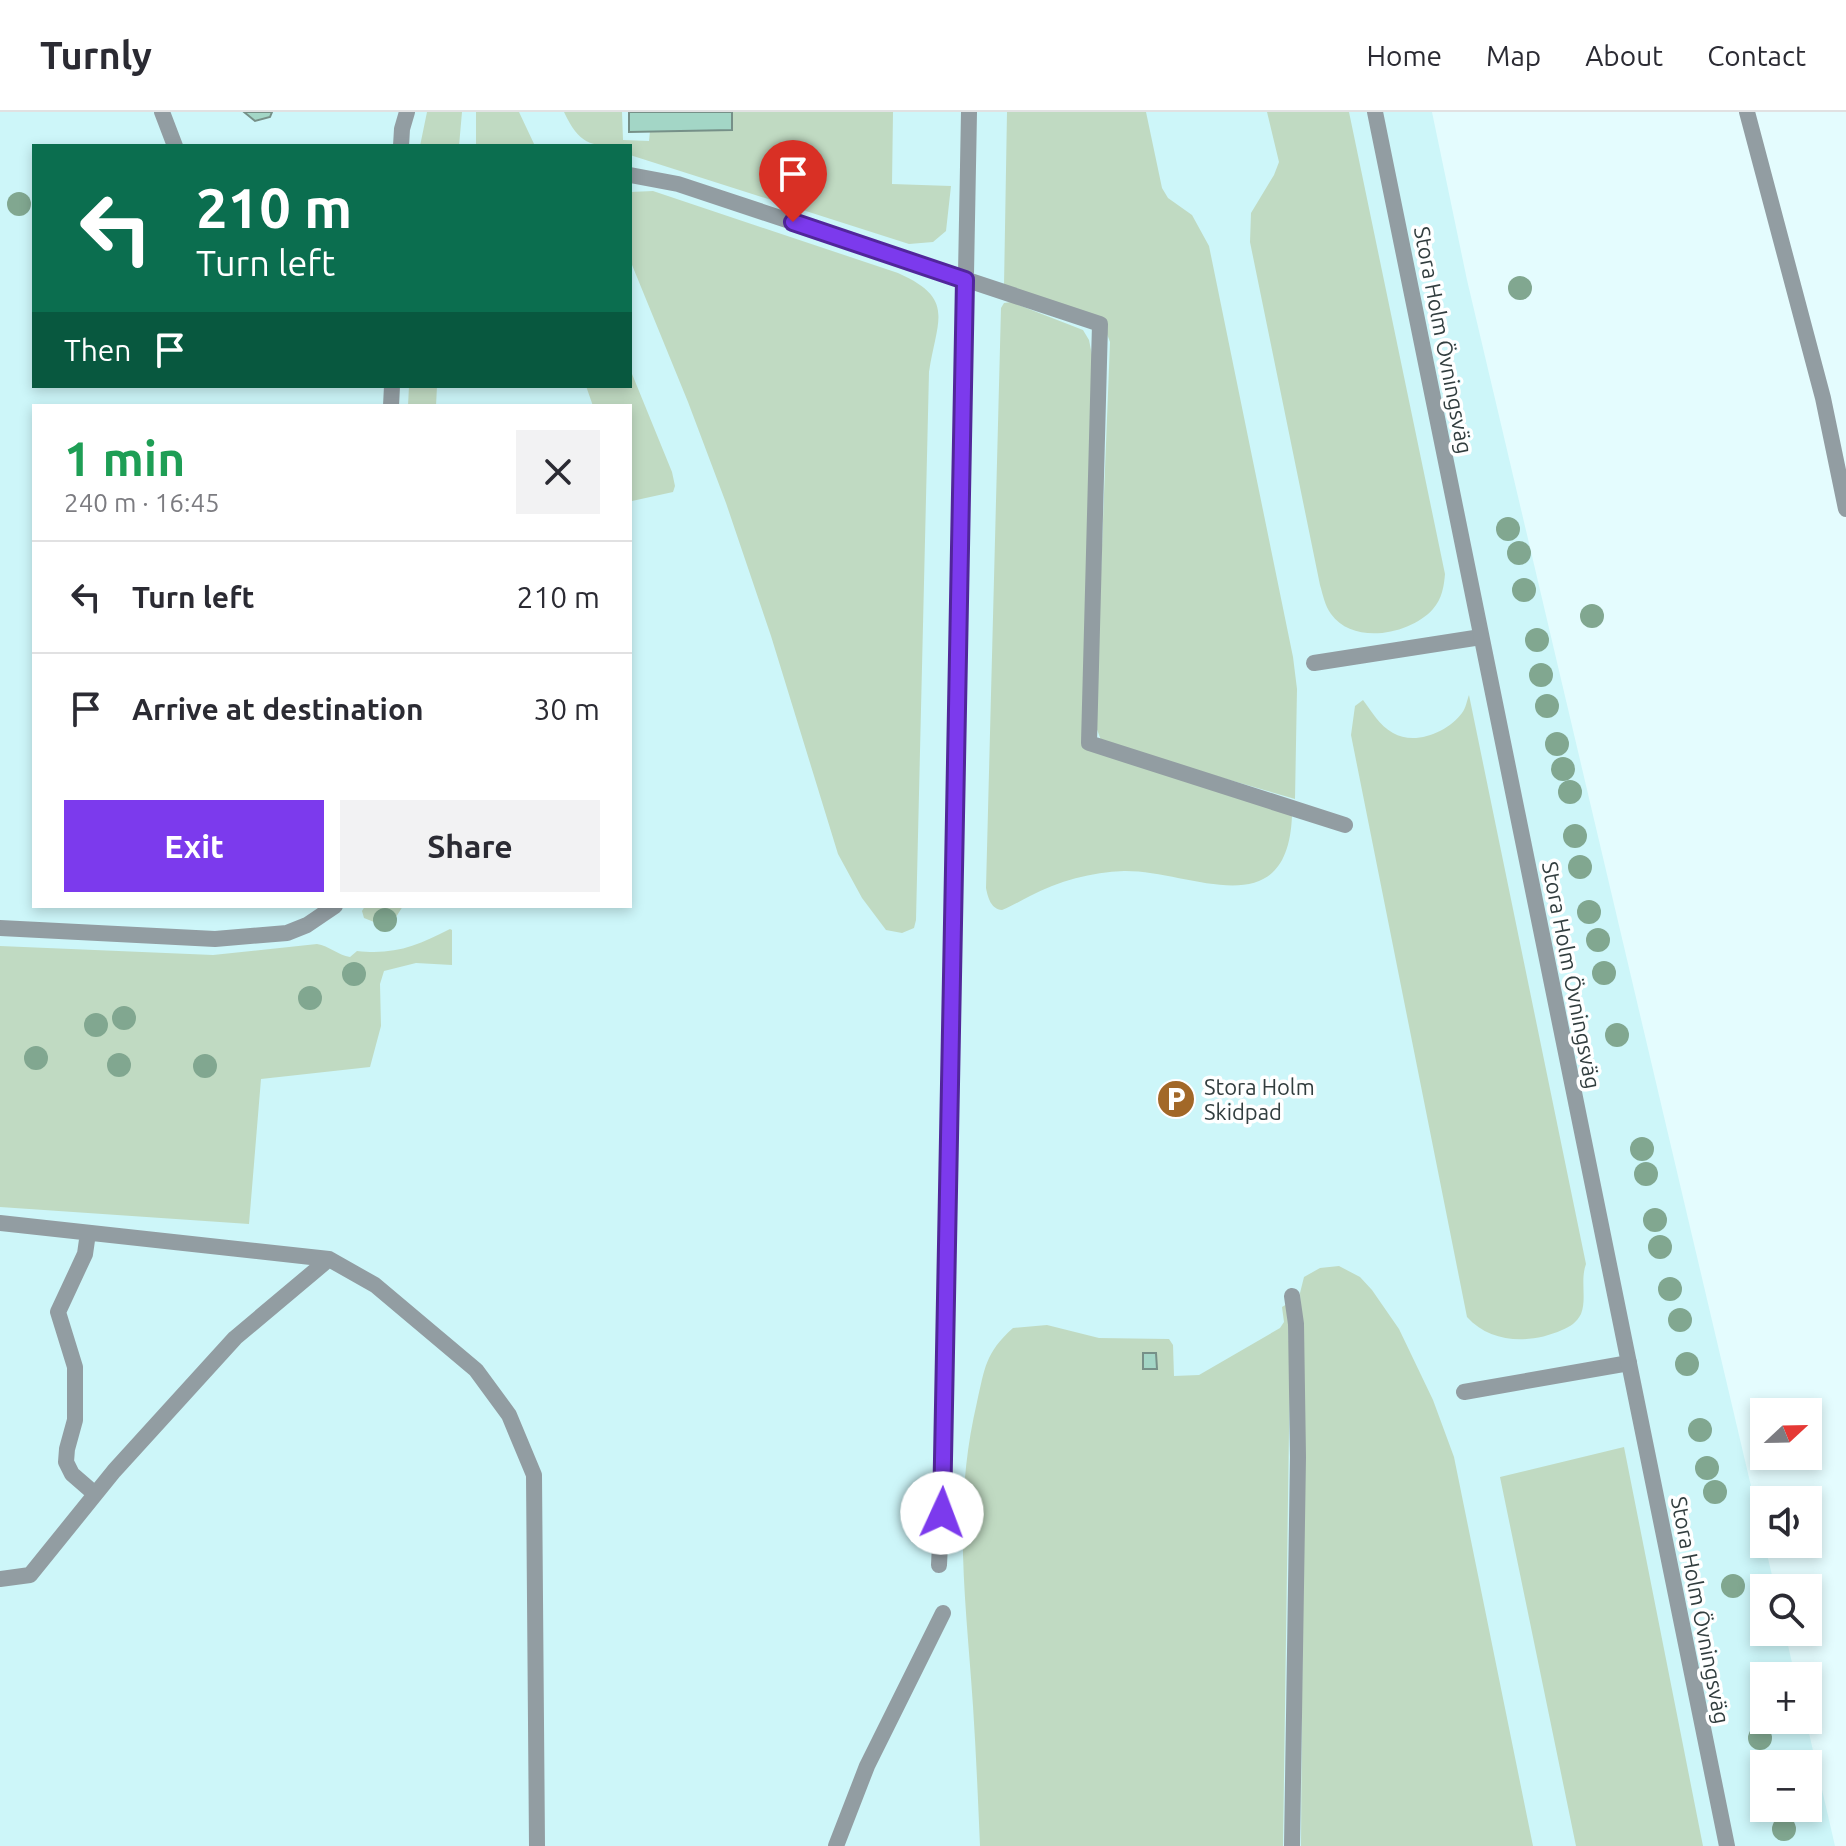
<!DOCTYPE html>
<meta charset="utf-8">
<style>
body{margin:0;font-family:Ubuntu,sans-serif;background:#f2f2f3;color:#2b2b33;height:100vh;display:flex;flex-direction:column;font-size:30px;white-space:nowrap}
*{box-sizing:border-box;margin:0}
p{font-size:26px;color:#7c7c81}
.icon{flex:none;width:44px;height:44px;fill:none;stroke:currentColor;stroke-width:2;stroke-linecap:round;stroke-linejoin:round}
.map{position:relative;flex:1;overflow:hidden}
.panel{position:absolute;left:32px;top:292px;width:600px;height:504px;display:flex;flex-direction:column;background:#fff;border-radius:0px;box-shadow:0 4px 12px #0003}
.panel>*{flex:none}
.hud{position:absolute;left:32px;top:32px;width:600px;height:244px;border-radius:0px;box-shadow:0 4px 12px #0003;background:#0b6e4f;color:#fff;overflow:hidden}
.needle{width:52px;rotate:68deg}
.fabs{position:absolute;left:1750px;top:1286px;display:grid;gap:16px}
.fabs a{display:grid;place-items:center;width:72px;height:72px;border-radius:0px;background:#fff;box-shadow:0 4px 12px #0003;font-size:40px}
.pin{position:absolute;display:grid;place-items:center;width:68px;height:68px;color:#fff;margin:-82px -34px;border-radius:50% 50% 50% 0;rotate:-45deg;box-shadow:0 0 8px #0007}
.pin .icon{rotate:45deg}
.me{position:absolute;width:88px;margin:-44px;rotate:2deg;stroke-linejoin:round;filter:drop-shadow(0 0 6px #0008)}
.turn{display:flex;align-items:center;gap:28px;height:168px;padding:0 32px;font-size:36px}
.turn .icon{width:104px;height:104px;stroke-width:2.5}
.turn b{display:block;font-size:56px;line-height:68px}
.then{display:flex;align-items:center;height:76px;padding:0 32px;background:#0003;gap:16px;font-size:30px}
.round{display:grid;place-items:center;flex:none;width:84px;height:84px;border-radius:0px;background:#f2f2f3}
.summary{display:flex;align-items:center;justify-content:space-between;height:136px;padding:0 32px}
h1{font-size:48px;font-weight:700;line-height:60px;color:#1e9e55}
.button{display:flex;gap:16px;margin-top:auto;padding:16px 32px}
.button a{flex:1;height:92px;border-radius:0px;background:#7c3aed;color:#fff;font-size:32px;font-weight:700;line-height:92px;text-align:center}
.button a+a{background:#f2f2f3;color:#2b2b33}
ul{padding:0;list-style:none}
li{display:flex;align-items:center;gap:24px;height:112px;padding:0 32px;border-top:2px solid #e1e1e2}
li div{flex:1}
li b{display:block;font-size:30px}
li em{font-style:normal}
header{display:flex;align-items:center;gap:48px;box-sizing:border-box;height:112px;padding:0 40px;background:#fff;border-bottom:2px solid #e1e1e2}
header strong{font-size:38px}
nav{display:flex;gap:44px;margin-inline-start:auto;font-size:28px}
.map>svg:first-child{display:block}
.built{fill:#cdf6f9;fill-rule:evenodd}
.green{fill:#c0dac2}
.building{fill:#a3d6c6;stroke:#769088;stroke-width:2}
.lines{fill:none;stroke-linecap:round;stroke-linejoin:round}
.service{stroke:#929da2;stroke-width:16}
.minor{stroke:#929da2;stroke-width:16}
.tree{fill:#81a790}
.route-casing{stroke:#51269a;stroke-width:20}
.route{stroke:#7c3aed;stroke-width:14}
.labels{text-anchor:middle;dominant-baseline:central;stroke-width:7;stroke-linejoin:round;paint-order:stroke}
.street-label{font-size:22px;fill:#323e3f;stroke:#fff}
.poi-label{font-size:22px;fill:#323e3f;stroke:#fff;text-anchor:start}
</style>
<header>
<strong>Turnly</strong>
<nav><a>Home</a><a>Map</a><a>About</a><a>Contact</a></nav>
</header>
<div class="map">
<svg width="1846" height="1734" viewBox="0 0 1846 1734">
<rect width="100%" height="100%" fill="#e4fcfe"/>
<!-- built -->
<path class="built" d="M0,0H1432L1467,168L1775,1476H1764V1520H1785L1795,1564H1764V1608H1806L1835,1734H0ZM34,34H630V274H34ZM34,294H630V794H34ZM1764,1652H1808V1696H1764Z"/>
<!-- green -->
<path class="green" d="M427,0H462L459,34H420Z
M476,0H519L535,34H476Z
M564,0H622L623,28L649,29L650,19L732,18V0H893L892,72L951,74L946,119L933,130L909,132L630,43V34C593,34 581,36 564,0Z
M1007,0H1146L1162,76L1168,86L1192,103L1209,134L1293,545L1297,577L1295,687L1102,631L1095,612L1110,230L1104,214L1004,174Z
M1267,0H1349L1445,462C1444,474 1442,487 1433,497C1411,522 1354,534 1331,502C1325,494 1323,483 1320,473L1250,130L1251,101L1274,63L1279,50Z
M653,79L898,161C956,187 937,207 929,260L916,808L914,816L902,821L886,818L862,786L838,742L771,524L726,391L688,290L630,148V80Z
M1011,190L1083,218L1089,228L1092,243L1083,636L1292,703C1288,817 1190,758 1124,759C1092,760 1058,769 1030,784C1020,789 1012,794 1002,798C991,797 988,786 986,776L1001,196L1004,191Z
M630,257L672,360L675,374L673,380L632,389L630,388V294H593L586,274H630Z
M409,274H437L436,294H408Z
M1469,583L1586,1152C1580,1168 1587,1187 1581,1202C1577,1210 1570,1215 1562,1218C1531,1232 1491,1232 1467,1205L1351,623L1355,594L1363,588C1372,600 1379,613 1393,621C1415,634 1448,620 1462,601C1466,596 1467,588 1469,583Z
M365,794H403L396,805L379,812L364,806L362,799Z
M450,817L452,818V853L416,851L384,859L380,872L381,914L370,955L261,967L249,1112L0,1095V834L213,843L317,832C329,834 338,843 350,845L357,839C395,843 417,834 450,817Z
M1339,1154L1360,1165L1372,1178L1399,1217L1433,1288L1454,1345L1533,1734H1301L1304,1279L1300,1181L1304,1165L1320,1156Z
M1287,1192L1290,1249L1283,1734H980C978,1687 976,1640 973,1594C966,1487 952,1397 977,1290C985,1256 985,1241 1013,1216L1047,1213L1099,1226L1169,1227L1173,1233L1174,1264L1199,1263L1280,1216L1284,1210L1282,1195Z
M1624,1335L1703,1734H1576L1500,1365Z"/>
<!-- building -->
<path class="building" d="M244,0H272L270,5L255,9Z
M629,0H732V18L629,20Z
M1143,1241H1156L1157,1257H1143Z"/>
<g class="lines">
<!-- service -->
<path class="service" d="M1747,0L1823,286L1846,397
M1314,551L1481,525
M1464,1280L1629,1251"/>
<!-- minor -->
<path class="minor" d="M162,0L175,34
M1375,0L1727,1734
M401,34L402,17L407,0
M630,63L678,72L1100,212L1089,631L1345,713
M391,294L392,274
M0,816L215,827L287,821L307,813L335,794
M0,1111L329,1147L375,1173L476,1258L509,1303L534,1363L537,1734
M88,1121L85,1142L58,1200L75,1255V1308L67,1337L66,1350L72,1362L95,1382
M1292,1184L1296,1212L1298,1345L1292,1734
M939,1453L944,1349L969,0
M0,1467L30,1463L114,1359L235,1226L329,1147
M836,1734L867,1654L943,1501"/>
</g>
<!-- trees -->
<g class="tree">
<circle cx="19" cy="92" r="12"/>
<circle cx="1520" cy="176" r="12"/>
<circle cx="1508" cy="417" r="12"/>
<circle cx="1519" cy="441" r="12"/>
<circle cx="1524" cy="478" r="12"/>
<circle cx="1592" cy="504" r="12"/>
<circle cx="1537" cy="528" r="12"/>
<circle cx="1541" cy="563" r="12"/>
<circle cx="1547" cy="594" r="12"/>
<circle cx="1557" cy="632" r="12"/>
<circle cx="1563" cy="657" r="12"/>
<circle cx="1570" cy="680" r="12"/>
<circle cx="1575" cy="724" r="12"/>
<circle cx="1580" cy="755" r="12"/>
<circle cx="1589" cy="800" r="12"/>
<circle cx="385" cy="808" r="12"/>
<circle cx="1598" cy="828" r="12"/>
<circle cx="1604" cy="861" r="12"/>
<circle cx="354" cy="862" r="12"/>
<circle cx="310" cy="886" r="12"/>
<circle cx="124" cy="906" r="12"/>
<circle cx="96" cy="913" r="12"/>
<circle cx="1617" cy="923" r="12"/>
<circle cx="36" cy="946" r="12"/>
<circle cx="119" cy="953" r="12"/>
<circle cx="205" cy="954" r="12"/>
<circle cx="1642" cy="1037" r="12"/>
<circle cx="1646" cy="1062" r="12"/>
<circle cx="1655" cy="1108" r="12"/>
<circle cx="1660" cy="1135" r="12"/>
<circle cx="1670" cy="1177" r="12"/>
<circle cx="1680" cy="1208" r="12"/>
<circle cx="1687" cy="1252" r="12"/>
<circle cx="1700" cy="1318" r="12"/>
<circle cx="1707" cy="1356" r="12"/>
<circle cx="1715" cy="1380" r="12"/>
<circle cx="1733" cy="1474" r="12"/>
<circle cx="1760" cy="1626" r="12"/>
<circle cx="1784" cy="1717" r="12"/>
</g>
<g class="lines">
<!-- route casing -->
<g class="route-casing">
<path id="route" d="M793,110L965,168L942,1401"/>
</g>
<!-- route -->
<use href="#route" class="route"/>
</g>
<!-- icons -->
<defs>
<g id="parking-disc" transform="scale(2)"><circle r="9.5" fill="#a26828" stroke="#fff"/><path d="M-3.5-5.5H1a3.5 3.5 0 0 1 0 7H-1V5.5H-3.5ZM-1-3.4V-.6H.8a1.4 1.4 0 0 0 0-2.8Z" fill="#fff"/></g>
</defs>
<g fill-rule="evenodd">
<use href="#parking-disc" x="1176" y="987"/>
</g>
<g class="labels">
<!-- street labels -->
<g class="street-label">
<text transform="translate(1444 228) rotate(79)">Stora Holm Övningsväg</text>
<text transform="translate(1572 863) rotate(79)">Stora Holm Övningsväg</text>
<text transform="translate(1701 1498) rotate(79)">Stora Holm Övningsväg</text>
</g>
<!-- poi labels -->
<g class="poi-label">
<text x="1204" y="974">Stora Holm<tspan x="1204" dy="25">Skidpad</tspan></text>
</g>
</g>
</svg>
<div class="fabs">
<a><svg class="needle" viewBox="-14 -14 28 28"><path d="M0-13l5 13h-10z" fill="#e53935"/><path d="M0 13l5-13h-10z" fill="#7c7c81"/></svg></a>
<a><svg class="icon" aria-label="sound" viewBox="0 0 24 24"><path d="M4 9h4l5-4v14l-5-4H4zM17 9q2 3 0 6"/></svg></a>
<a><svg class="icon" aria-label="search" viewBox="0 0 24 24"><circle cx="10" cy="10" r="6"/><path d="M15 15l6 6"/></svg></a>
<a>+</a>
<a>−</a>
</div>
<div class="pin" style="left:793px;top:110px;background:#d93025"><svg class="icon" aria-label="arrive" viewBox="0 0 24 24"><path d="M6 21V4h12l-3 4 3 4H6"/></svg></div>
<svg class="me" style="left:942px;top:1401px" viewBox="-20 -20 40 40"><circle r="19" fill="#fff"/><path d="M0-13L10 11 0 6-10 11z" fill="#7c3aed"/></svg>
<div class="hud">
<div class="turn"><svg class="icon" aria-label="left" viewBox="0 0 24 24"><path d="M17 20v-9H6M10 6l-5 5 5 5"/></svg><div><b>210 m</b>Turn left</div></div>
<div class="then">Then<svg class="icon" aria-label="arrive" viewBox="0 0 24 24"><path d="M6 21V4h12l-3 4 3 4H6"/></svg></div>
</div>
<section class="panel">
<div class="summary"><div><h1>1 min</h1><p>240 m · 16:45</p></div><a class="round"><svg class="icon" aria-label="close" viewBox="0 0 24 24"><path d="M6 6l12 12M18 6L6 18"/></svg></a></div>
<ul>
<li><svg class="icon" aria-label="left" viewBox="0 0 24 24"><path d="M17 20v-9H6M10 6l-5 5 5 5"/></svg><div><b>Turn left</b></div><em>210 m</em></li>
<li><svg class="icon" aria-label="arrive" viewBox="0 0 24 24"><path d="M6 21V4h12l-3 4 3 4H6"/></svg><div><b>Arrive at destination</b></div><em>30 m</em></li>
</ul>
<div class="button"><a>Exit</a><a>Share</a></div>
</section>
</div>
